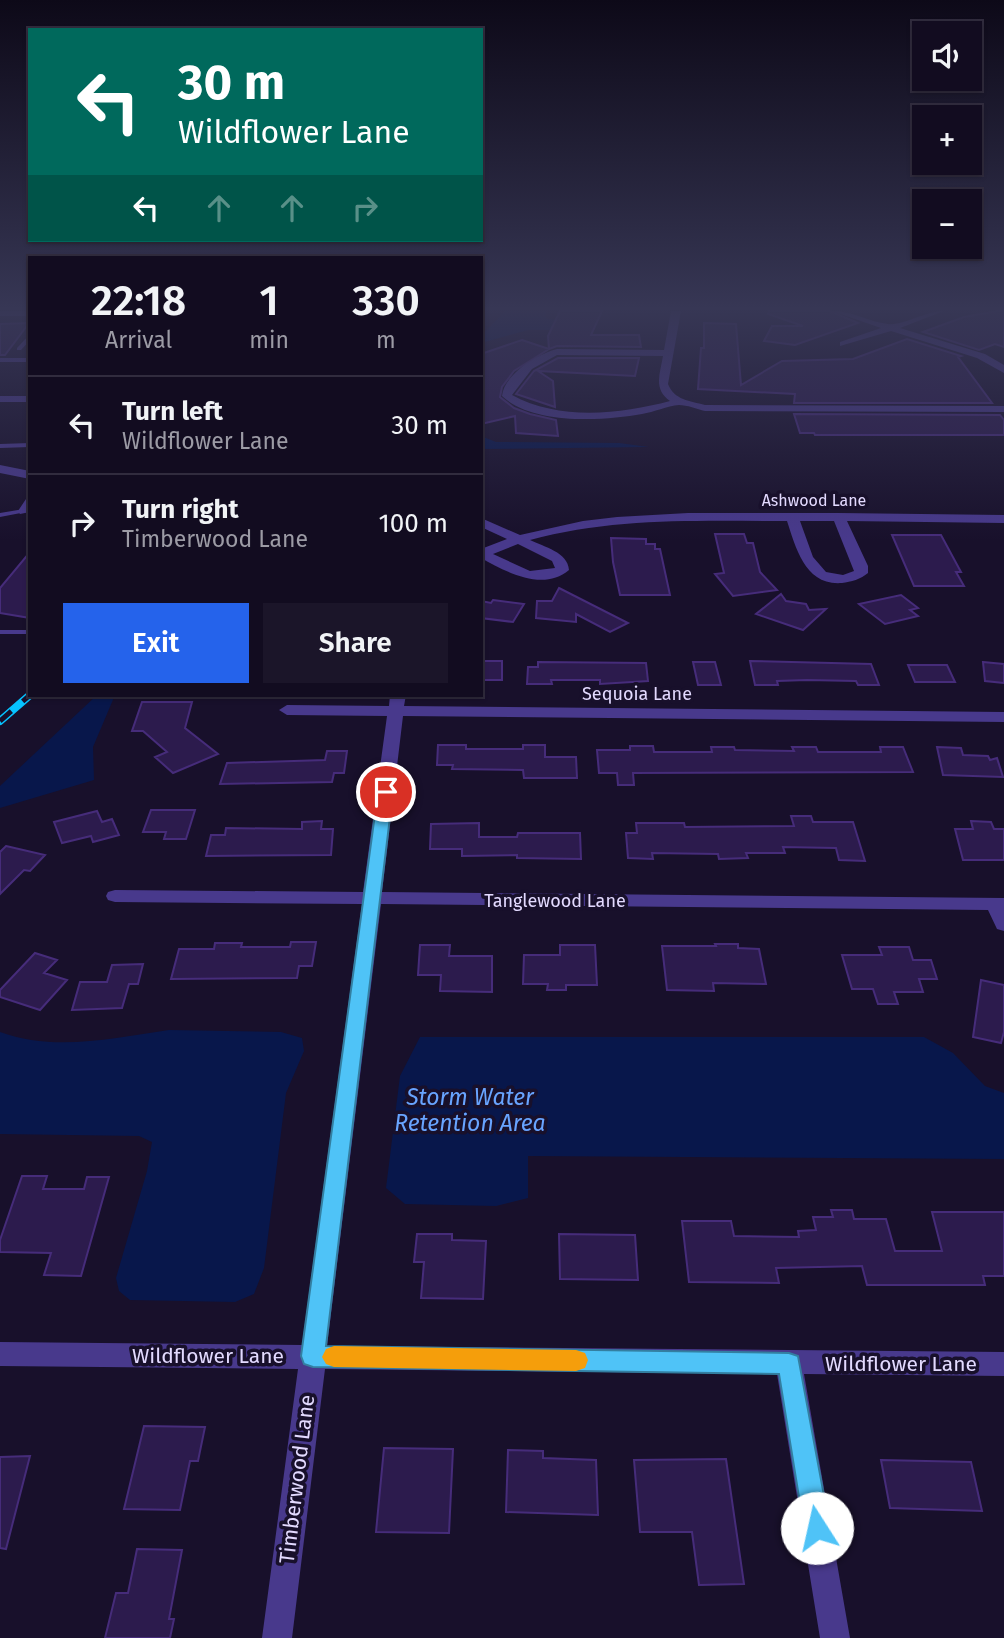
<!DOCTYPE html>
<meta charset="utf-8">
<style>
body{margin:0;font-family:"Fira Sans",sans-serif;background:#1b1529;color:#f1f3f6;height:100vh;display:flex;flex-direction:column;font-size:26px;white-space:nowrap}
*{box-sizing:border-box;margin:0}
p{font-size:23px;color:#9c9ba5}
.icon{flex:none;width:38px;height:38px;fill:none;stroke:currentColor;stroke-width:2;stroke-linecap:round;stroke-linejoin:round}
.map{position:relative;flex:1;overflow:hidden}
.side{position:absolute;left:28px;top:256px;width:455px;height:441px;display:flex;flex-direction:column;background:#120c20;border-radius:0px;box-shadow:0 2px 5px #0004,0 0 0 2px #312c3e}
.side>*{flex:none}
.hud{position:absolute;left:28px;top:28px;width:455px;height:214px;border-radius:0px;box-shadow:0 2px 5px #0004,0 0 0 2px #312c3e;background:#00695c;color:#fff;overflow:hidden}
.controls{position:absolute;left:912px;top:21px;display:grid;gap:14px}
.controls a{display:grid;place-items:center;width:70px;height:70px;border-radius:0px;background:#120c20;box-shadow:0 2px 5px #0004,0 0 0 2px #312c3e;font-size:35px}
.pin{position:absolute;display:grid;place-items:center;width:60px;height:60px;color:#fff;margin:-30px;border:4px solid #fff;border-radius:50%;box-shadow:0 2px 7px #0007}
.me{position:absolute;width:77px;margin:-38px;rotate:350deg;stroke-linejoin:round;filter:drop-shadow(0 0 5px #0008)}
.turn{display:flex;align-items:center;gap:24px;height:147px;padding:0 35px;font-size:32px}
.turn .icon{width:91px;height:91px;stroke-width:2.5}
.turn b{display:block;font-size:49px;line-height:60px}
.lanes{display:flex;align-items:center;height:66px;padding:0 35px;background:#0003;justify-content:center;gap:35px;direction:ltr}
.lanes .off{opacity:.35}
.eta{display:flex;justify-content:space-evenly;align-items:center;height:119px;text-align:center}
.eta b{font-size:42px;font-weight:600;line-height:49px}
.cta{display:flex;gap:14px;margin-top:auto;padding:14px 35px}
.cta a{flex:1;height:80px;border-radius:0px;background:#2563eb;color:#fff;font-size:28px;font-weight:600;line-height:80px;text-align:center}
.cta a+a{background:#1b1529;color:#f1f3f6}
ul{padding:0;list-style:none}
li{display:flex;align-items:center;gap:21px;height:98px;padding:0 35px;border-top:2px solid #312c3e}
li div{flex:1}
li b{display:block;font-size:26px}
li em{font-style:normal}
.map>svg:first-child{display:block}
.water{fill:#08174b}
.building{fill:#2c1b4d;stroke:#462c7a;stroke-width:2}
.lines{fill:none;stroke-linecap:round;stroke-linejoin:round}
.service{fill:#48398c;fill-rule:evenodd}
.minor{fill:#48398c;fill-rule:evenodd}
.rail-casing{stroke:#06c3ff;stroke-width:8}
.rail{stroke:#18102b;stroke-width:5;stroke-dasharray:15;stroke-linecap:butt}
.route{fill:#4fc3f7;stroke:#337fa1;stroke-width:2}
.slow{fill:#f59e0b}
.labels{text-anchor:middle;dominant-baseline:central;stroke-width:7;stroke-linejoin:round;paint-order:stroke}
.far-street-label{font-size:16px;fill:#e3daff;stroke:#18102b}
.street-label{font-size:18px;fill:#e3daff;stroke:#18102b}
.near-street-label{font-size:21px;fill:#e3daff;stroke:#18102b}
.near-water-label{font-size:23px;font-style:italic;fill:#68a4ff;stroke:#18102b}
</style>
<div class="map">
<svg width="1004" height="1638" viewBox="0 0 1004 1638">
<rect width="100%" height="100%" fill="#18102b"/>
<!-- water -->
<path class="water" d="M505,311H547L545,316L548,319L581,323L569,330H528L481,343V336Z
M481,436L496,442L619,443L649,447L481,449Z
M97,695H115L93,747L94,780L0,808V786Z
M169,1030L281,1032L302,1038L304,1051L286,1093L264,1268L254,1294L235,1302L130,1300L119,1291L116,1278L147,1171L152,1142L139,1136L0,1134V1032C54,1052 114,1038 169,1030Z
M420,1037H924L953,1053L985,1086L1004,1093V1159L528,1156V1198L496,1206L405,1204L386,1188L400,1076Z"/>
<!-- building -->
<path class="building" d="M560,311H602L591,335H639L641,347L557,346L549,349L548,336Z
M769,311H830L858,323L795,345L764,341L772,326H803L768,314Z
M998,311H1004V347L995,344L979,350L923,332L964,317Z
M29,323L5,355H0V324Z
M704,323L736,324L741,385L782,361L853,359L907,339L961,356L958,357L992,403H794L795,394L698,389L701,348H704Z
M522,340L549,349L514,371L502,387L500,397L514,408L530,414L556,420L558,436L516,433L515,416L481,424V354Z
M558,358H639L635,376L538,371L553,381L555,407L516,394L534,371Z
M794,414L1000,415L1004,420V435H815L814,433H800Z
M715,534H744L747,543H753L760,572L777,590L733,596L715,574L724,573Z
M892,535H941L961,572H956L964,586H914Z
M611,538L646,539V544H655V549H660L670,595H620L613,562Z
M30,552V618L0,613V588Z
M559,588L628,623L610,632L576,614V622L536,618L537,601H552Z
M781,594L786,601L806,604L809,610L826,609L803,630L756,614Z
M901,595L918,608L910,610L918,616L885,624L859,604Z
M493,600L524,604L513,622L481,618V601L491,603Z
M481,661H502V680H481Z
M750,661L871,664L879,685H858L856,681L807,680L777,681L778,685H755Z
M538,662L646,663L648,681L600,684V680H551L552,684H527L528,667H538Z
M693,662H715L721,685H698Z
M983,662L1004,664V683L985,681Z
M908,665H947L955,682H915Z
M142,702H192L185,728L218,754L173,773L155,757L167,752L143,731H132Z
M438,745H466V749H523V745H545V757H576L577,778H524L523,770L452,769L453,765H437Z
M630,746H653L654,752H712L711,747H734L735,750L794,751L792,747H816L818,752H881L880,747H903L913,772L633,773L634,785H618L617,773H599L597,750H630Z
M937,747L961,748L963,755L988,756L990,760L997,758L1003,777L943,775Z
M327,751H347L344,773H334L332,782L220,784L227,763L325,760Z
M151,810H195L186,839H164L166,832H143Z
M97,811L102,822L112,819L119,835L93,842L91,836L62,843L54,822Z
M791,816H811L813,822H853L865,861L839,860L836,848L783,847L785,853H746L748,858L719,859L718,854L652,853L653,859L628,858L626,833H637L636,823H684L685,827L794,826Z
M322,821L321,829H333L331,855L206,856L211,835H225L226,828L302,829V822Z
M971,821L991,822L994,829H1004V860H963L955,829H973Z
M479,823V837H517L518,833H580L581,859L517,858V855L462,856V849H430L431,824Z
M6,846L45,855L30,871L24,870L0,894V852Z
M291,942H316L312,966H299L297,978L171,979L179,949H214L215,943H242L241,947H290Z
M715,944H738V948L759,949L766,984L713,983L714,991L667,990L662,946H716Z
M420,945H450L449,956H492V992L440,991L441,975H418Z
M560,945H595L597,985H566V990H547L548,984H523L524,955H560Z
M879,947H909L913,960H931L937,979H919L923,992H894L898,1004H878L873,989H852L842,955H882Z
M35,953L57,960L44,973L67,980L40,1010L0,997V990Z
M143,964L138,984H129L122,1008L72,1010L80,982H107L112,965Z
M981,980L1004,985V1032L1001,1043L973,1037Z
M22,1176H47L43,1189H84L87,1177H109L81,1276L44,1275L51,1253L0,1252V1240Z
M831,1210H852L854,1219H886L895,1251H942L932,1212H1004V1276H983L985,1285H867L862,1266L776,1268L779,1283L689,1282L682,1221H731L734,1236L799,1237L798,1231L816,1230L813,1217H833Z
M417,1234H452V1240L486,1241L483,1299L421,1298L424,1262H414Z
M559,1234L635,1235L638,1280L560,1279Z
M144,1426L205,1427L198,1461H190L180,1510L124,1509Z
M384,1448L453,1449L449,1533L376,1532Z
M508,1450L543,1451V1458L596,1460L598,1515L506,1512Z
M30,1456L6,1549L0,1548V1457Z
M726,1459L744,1584L699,1585L692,1532H640L634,1460Z
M881,1460L971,1462L982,1511L890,1508Z
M137,1549L182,1550L169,1619H174L170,1638H105L116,1593H128Z"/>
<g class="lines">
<!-- service -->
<path class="service" d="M30,334V340L21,350H17V348Z
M0,358H30V362H0Z
M30,443V447L0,448V444Z
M24,509L27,511L26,512L0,517V513Z
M0,630H30V634H0Z"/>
<!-- minor -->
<path class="minor" d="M0,311H30V316H0Z
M671,311H681L668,384C674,400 690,401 705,405L1004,406V412L705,411C697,409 687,405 679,405C667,406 654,412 642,414C603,421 533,425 502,396C504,374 538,354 557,349L664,350ZM557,355L663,356C660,374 653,389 670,401C621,414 559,421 512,395L532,369Z
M832,311C853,311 869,322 888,324C903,326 925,311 944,311L900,328L985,354L1004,365V373L977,358L891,331L840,346V342L881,328Z
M0,396H30V402H0Z
M0,465L30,471V479L0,473Z
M30,498V512L20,514L18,511L26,499Z
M839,513L1004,515V523L847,521L868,566V573C861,579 851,582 842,583C805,586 796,548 787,521C701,521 614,517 530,540C544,547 568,552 569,570C543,592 506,572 481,558V549L507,539L481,527V518L520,535L583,521L617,517L688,513ZM800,521H834L854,571L843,575L826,572L813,557ZM518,544L552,561L555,568L530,571L493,554Z
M390,695H406L404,706L1004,712V722L403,716L382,892L1004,898V931L997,929L988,910L381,904L327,1346L1004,1352V1376L804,1374L850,1638H820L777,1374L325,1369L292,1638H262L298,1369L0,1366V1342L302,1345L362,904L115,902L108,900L106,896L108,892L115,890L363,892L387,716L287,715L279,710L287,705L389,706Z"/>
<!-- rail casing -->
<g class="rail-casing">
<path id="rail" d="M0,721L30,695"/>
</g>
<!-- rail -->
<use href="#rail" class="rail"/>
</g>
<!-- sky -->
<linearGradient id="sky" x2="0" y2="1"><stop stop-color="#0d0918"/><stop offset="0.57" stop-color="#373755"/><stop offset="1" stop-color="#373755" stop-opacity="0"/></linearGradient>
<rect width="1004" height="541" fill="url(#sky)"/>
<!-- route -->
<path class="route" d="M386,787L393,792L326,1346L789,1353L798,1356L830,1528L826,1537L817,1541L807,1537L804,1528L779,1374L313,1367L304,1364L301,1356L378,792Z"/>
<!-- slow -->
<path class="slow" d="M334,1346L576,1350L585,1353L588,1360L585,1368L576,1371L334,1367L326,1364L322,1357L326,1349Z"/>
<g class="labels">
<!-- far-street labels -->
<g class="far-street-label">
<text x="814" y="500">Ashwood Lane</text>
</g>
<!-- street labels -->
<g class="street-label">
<text x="637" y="694">Sequoia Lane</text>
<text x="555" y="901">Tanglewood Lane</text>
</g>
<!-- near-street labels -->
<g class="near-street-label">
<text x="208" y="1356">Wildflower Lane</text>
<text x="901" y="1364">Wildflower Lane</text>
<text transform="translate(297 1479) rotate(-83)">Timberwood Lane</text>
</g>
<!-- near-water labels -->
<g class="near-water-label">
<text x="470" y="1097">Storm Water<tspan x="470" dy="26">Retention Area</tspan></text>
</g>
</g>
</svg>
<div class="controls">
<a><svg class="icon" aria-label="sound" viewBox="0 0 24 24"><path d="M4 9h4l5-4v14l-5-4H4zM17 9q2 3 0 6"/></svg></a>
<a>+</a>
<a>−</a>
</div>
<div class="pin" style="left:386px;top:792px;background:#d93025"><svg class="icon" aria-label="arrive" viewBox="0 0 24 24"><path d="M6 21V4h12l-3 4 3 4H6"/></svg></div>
<svg class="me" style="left:817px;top:1528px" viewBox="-20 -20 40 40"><circle r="19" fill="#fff"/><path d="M0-13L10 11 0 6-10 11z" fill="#4fc3f7"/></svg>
<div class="hud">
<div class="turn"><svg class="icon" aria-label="left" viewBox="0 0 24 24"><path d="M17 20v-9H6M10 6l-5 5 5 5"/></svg><div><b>30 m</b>Wildflower Lane</div></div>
<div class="lanes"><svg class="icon" aria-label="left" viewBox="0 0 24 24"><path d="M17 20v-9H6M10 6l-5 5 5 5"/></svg><svg class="icon off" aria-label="ahead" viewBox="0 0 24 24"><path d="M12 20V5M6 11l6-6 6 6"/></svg><svg class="icon off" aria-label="ahead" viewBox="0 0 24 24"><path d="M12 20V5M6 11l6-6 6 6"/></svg><svg class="icon off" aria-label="right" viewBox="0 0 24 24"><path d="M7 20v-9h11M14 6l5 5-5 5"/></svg></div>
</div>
<section class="side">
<div class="eta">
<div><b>22:18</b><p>Arrival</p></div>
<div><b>1</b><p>min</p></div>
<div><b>330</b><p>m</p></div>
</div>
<ul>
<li><svg class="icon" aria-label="left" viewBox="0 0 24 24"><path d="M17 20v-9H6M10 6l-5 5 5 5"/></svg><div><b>Turn left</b><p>Wildflower Lane</p></div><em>30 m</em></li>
<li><svg class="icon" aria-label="right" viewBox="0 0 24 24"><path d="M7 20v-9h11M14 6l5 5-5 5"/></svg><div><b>Turn right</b><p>Timberwood Lane</p></div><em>100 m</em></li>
</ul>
<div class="cta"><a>Exit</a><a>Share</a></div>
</section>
</div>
